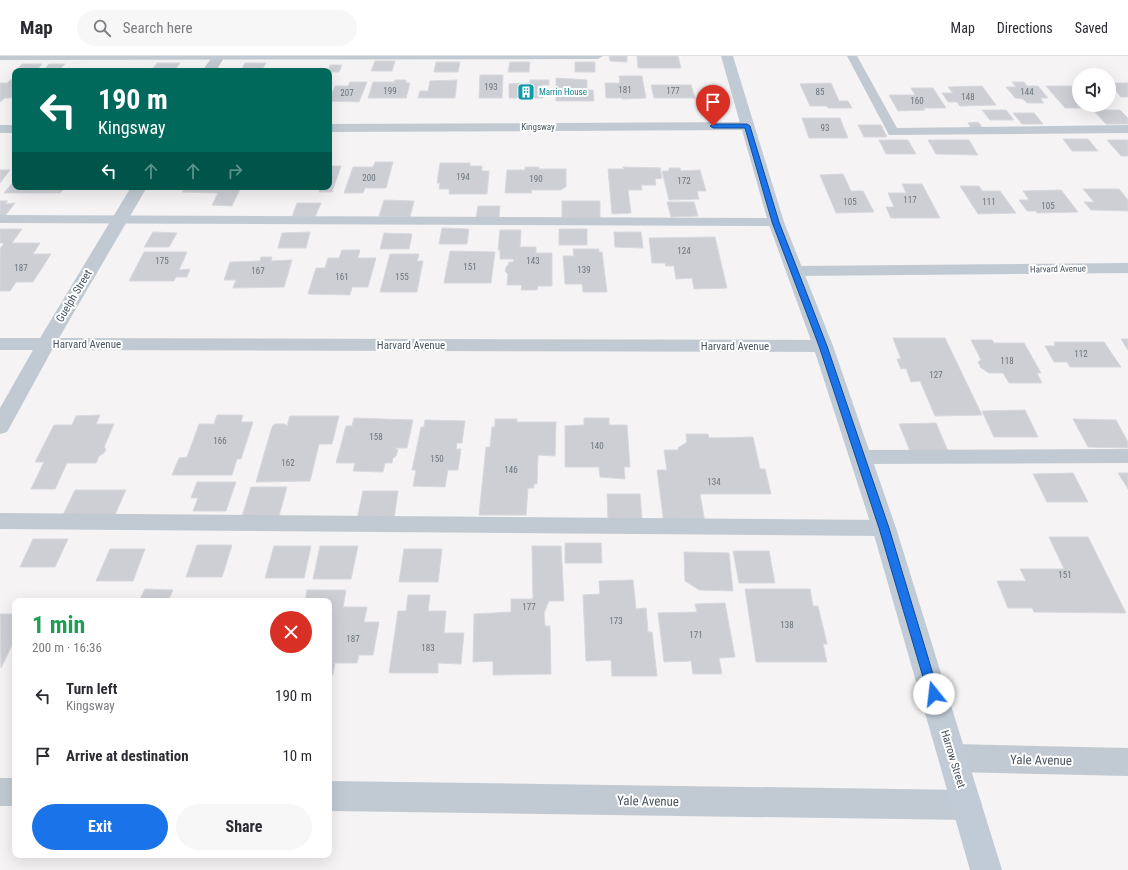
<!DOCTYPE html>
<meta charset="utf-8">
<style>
body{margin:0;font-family:"Roboto Condensed",sans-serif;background:#f7f7f7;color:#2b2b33;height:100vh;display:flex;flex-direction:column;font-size:15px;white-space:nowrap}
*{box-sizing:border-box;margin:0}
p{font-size:13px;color:#7c7c81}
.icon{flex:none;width:22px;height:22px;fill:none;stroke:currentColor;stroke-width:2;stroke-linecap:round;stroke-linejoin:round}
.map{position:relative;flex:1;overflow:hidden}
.details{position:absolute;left:12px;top:542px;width:320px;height:260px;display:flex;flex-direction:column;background:#fff;border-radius:8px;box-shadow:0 4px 16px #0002}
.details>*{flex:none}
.guide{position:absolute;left:12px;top:12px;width:320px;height:122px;border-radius:8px;box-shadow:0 4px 16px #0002;background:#00695c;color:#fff;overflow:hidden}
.fabs{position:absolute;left:1072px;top:12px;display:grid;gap:8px}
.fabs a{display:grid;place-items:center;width:44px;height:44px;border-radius:50%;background:#fff;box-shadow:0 4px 16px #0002;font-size:20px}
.pin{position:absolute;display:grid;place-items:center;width:34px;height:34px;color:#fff;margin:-41px -17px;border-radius:50% 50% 50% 0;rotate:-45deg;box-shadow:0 0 4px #0007}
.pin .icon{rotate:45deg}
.me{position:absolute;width:44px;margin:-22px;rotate:344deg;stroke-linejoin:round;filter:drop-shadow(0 0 3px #0008)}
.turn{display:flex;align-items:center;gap:14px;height:84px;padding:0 20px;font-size:18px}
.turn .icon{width:52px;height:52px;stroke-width:2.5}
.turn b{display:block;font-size:28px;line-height:34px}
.lanes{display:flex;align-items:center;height:38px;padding:0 20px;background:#0003;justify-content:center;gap:20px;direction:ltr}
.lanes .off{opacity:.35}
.round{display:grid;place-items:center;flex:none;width:42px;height:42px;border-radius:21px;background:#f7f7f7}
.overview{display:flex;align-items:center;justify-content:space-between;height:68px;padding:0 20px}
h1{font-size:24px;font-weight:700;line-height:30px;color:#1e9e55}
.cta{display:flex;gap:8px;margin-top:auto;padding:8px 20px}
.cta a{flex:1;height:46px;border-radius:24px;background:#1a73e8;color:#fff;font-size:16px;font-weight:700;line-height:46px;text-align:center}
.cta a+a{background:#f7f7f7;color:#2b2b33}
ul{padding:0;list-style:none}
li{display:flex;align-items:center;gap:12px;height:60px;padding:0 20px}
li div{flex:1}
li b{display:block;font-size:15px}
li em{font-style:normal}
header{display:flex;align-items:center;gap:24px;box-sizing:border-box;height:56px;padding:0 20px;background:#fff;border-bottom:1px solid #e1e1e2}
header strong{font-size:19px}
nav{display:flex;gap:22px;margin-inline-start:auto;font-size:14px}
.search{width:280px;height:36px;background:#f7f7f7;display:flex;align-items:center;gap:10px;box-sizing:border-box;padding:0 14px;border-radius:22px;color:#7c7c81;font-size:15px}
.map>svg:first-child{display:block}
.building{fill:#cdcfd5;stroke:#d7d9de}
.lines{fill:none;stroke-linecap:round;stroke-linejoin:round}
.lane{fill:#c1cad2;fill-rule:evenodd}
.street{fill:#c1cad2;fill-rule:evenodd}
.secondary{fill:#c1cbd6;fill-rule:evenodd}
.route{fill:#1a73e8;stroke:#114b97}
.labels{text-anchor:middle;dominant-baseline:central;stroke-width:4;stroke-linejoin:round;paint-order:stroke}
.number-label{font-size:9px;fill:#6b747e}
.far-culture-label{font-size:9px;fill:#0d838f;stroke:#fff;text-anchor:start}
.far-street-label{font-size:9px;fill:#4a5661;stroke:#fff}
.street-label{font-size:11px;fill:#4a5661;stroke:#fff}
.near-street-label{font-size:13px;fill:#4a5661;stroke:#fff}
</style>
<header>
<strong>Map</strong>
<div class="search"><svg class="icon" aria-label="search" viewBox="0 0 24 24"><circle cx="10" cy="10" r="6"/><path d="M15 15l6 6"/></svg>Search here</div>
<nav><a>Map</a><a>Directions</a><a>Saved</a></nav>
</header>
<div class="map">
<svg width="1128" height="814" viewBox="0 0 1128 814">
<rect width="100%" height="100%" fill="#f5f3f3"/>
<!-- building -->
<path class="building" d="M609,0H627V6L610,5Z
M637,0H678L681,12H638Z
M375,5H395L392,15H371Z
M436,6H460L458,16H434Z
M510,6H530L529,16H508Z
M575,6H595V16H575Z
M157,7H180L174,15H151Z
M245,7H266L261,15H241Z
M22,8H42L36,15H16Z
M49,8H65L58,15H43Z
M330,9H342L339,16H329L328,15Z
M480,19H503L502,42H479Z
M619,20H642L646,42L622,43V42H606L605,27H620Z
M556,22L587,24V34H593L594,45H556Z
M10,24H15V37L11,42H5L0,46V27H7Z
M395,24H406V27H410L406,42H368L373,26H394Z
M457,24L455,42H418L420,35H428L430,25Z
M530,24H549V29H542L543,42H509V28L530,27Z
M350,26H367L359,46L329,45L335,30H348Z
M1012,26H1024L1027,30H1038L1048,42H1040L1044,47H1027L1023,43L1015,42L1006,31H1016Z
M831,27L839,45H848L852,52H828L827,50H810L800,28Z
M1109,27H1128V41H1121Z
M651,29H691L695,42H654Z
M982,30L996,49L960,50L957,46H948L942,37H953L948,31Z
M1046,30H1078L1079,49L1084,52H1065Z
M911,32H933L946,52H923L925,54L898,55L889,39H915Z
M982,54H1006L1014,64H990Z
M1093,54H1120L1128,62V68H1106Z
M1013,57H1034L1043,68H1022Z
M802,62H840L848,82H809Z
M978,66L982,71L971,72L968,67Z
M858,69H881L887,81H864Z
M1063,83H1088L1098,95H1072Z
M879,84H908L916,98H886Z
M928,84H969L978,99L936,98Z
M1107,84H1128V100H1121Z
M375,106H393L386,132H365L363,137H344L353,111H373Z
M440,107H470V110H482V115H489L487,138H449V133H439L440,127H437Z
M329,110H341L332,136H319L320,133H286L287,131H329Z
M525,111H539V113H566V131L560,134H531L532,137H505L507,114H525Z
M623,111L660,112L662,122L655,123L656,129H641L642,134H628L631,157L612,158L608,113H624Z
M669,112H680L681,115L700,114L706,135H697L699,143L669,144L662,115H669Z
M0,114H10L0,127Z
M843,118L851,135H863L874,156L836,157L820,119Z
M15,124V131H65L60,137H4Z
M902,128H922L940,162H891L886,151H894L888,137H906Z
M960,130H979L982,135H1000L1016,157L978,158Z
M185,131H241L232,150L212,149L218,137L182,136Z
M1083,133H1119L1128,144V155L1091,154L1084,146H1094Z
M1061,134L1078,156L1037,157L1036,155H1027L1019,144H1029L1023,135Z
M384,144L414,145L410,161L379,160Z
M0,145H8L5,148L15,147L5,160H0Z
M562,145H600V162L562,161Z
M667,146H694L698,160L671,161Z
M297,147H321L315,161H292Z
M478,150H500L499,162H476Z
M442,172L469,173L467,188H439Z
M0,173H22L12,187H40L33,198H51L33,226H16L10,235H0V193L4,187H0Z
M559,173H587V189H559Z
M500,174H521L520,191H536V197H552V230H538L537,234H521L522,229H507L508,218L505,215L506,211L508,209L509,206H513L514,203H500V194H498Z
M153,176L177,177L169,191H144Z
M310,176L306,192H278L282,177Z
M614,176H641L643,192L615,191Z
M384,177L412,178L409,193H380Z
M715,181L727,232L694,233L692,222L676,223L674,210H666L665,207H652L649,182Z
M573,193H599V196H602L607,236H583L582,228H565L563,200H574Z
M342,194H360L358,202H376L368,231H352L350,239L308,238L316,212H325L328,202H339Z
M450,195L495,196L491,227H444Z
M144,196H187L179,214L190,213L187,221H176L174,225H129Z
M390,198H419L417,205H423L417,236H380Z
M261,201H272L271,205L292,204L284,231L233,232L236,224H224L230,206L260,205Z
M893,282H945L982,359L935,360L920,325L911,326L906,312L901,313L897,303H901Z
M1121,283H1128V294Z
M971,284H992L994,287H1024L1041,317H1037L1042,327H1009L1003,317H989L981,312L978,306L981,304Z
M1054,286H1104L1121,311H1070L1067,306H1054L1045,290H1055Z
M1025,354L1038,381H994L982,355Z
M100,359L96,368H114L104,391L106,393L104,397L99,400L96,407H67L55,433H31L44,406H35L54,369H72L76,360Z
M217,359H243L241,366H253L241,403H237L232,419H172L179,402L187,401L199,368H214Z
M290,360H339L332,388H319L310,425L256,426L272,371L275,368H285L287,370Z
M354,362L413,364L407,392H395L398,394L396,400L393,402L392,407H385L383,416L353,415L355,407H336L346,370H352Z
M584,362H609V369H627L630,411H624L625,423L600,421L599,411H565V370L584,369Z
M495,363H517V366H556L555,400L538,399L537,428H534V432H528L526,459H479L486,391H490L492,371H495Z
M1073,363L1116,364L1128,386V392L1088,391Z
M425,364L465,365L462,387H457L456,393H461L458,414H448L445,431L413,430L416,414H412L421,371H424Z
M936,367L948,395H910L899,368Z
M686,378H708L709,382L753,381L760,413H765L771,438H700L705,467L664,468L657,414H667L664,394H678V392L687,386Z
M1073,417L1088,446H1047L1033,418Z
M1118,417H1128V433Z
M197,426H236L226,455H193L198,442H191Z
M251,431H287L279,460H242Z
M75,434H126L114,461H62Z
M363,435H398L394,463H357Z
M607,438H640L642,463H608Z
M1049,481H1088L1126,557L1034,556L1032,552H1008L997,525H1026L1020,513H1064Z
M33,483H68L55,511H20Z
M565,487H601L602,507H565Z
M197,489H232L222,521H186Z
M274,490H311L304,522H265Z
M320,490H358L351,523H313Z
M532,490H561L564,545H549L544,557L545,570H550L551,618L493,619V605L473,606L474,558L511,556V543H533Z
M110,493H145L133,525H96Z
M404,493H442L438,526H399Z
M733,495H769L775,527H739Z
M684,496L729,497L733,535L699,534L685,525Z
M633,524L636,553L646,552L648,576H652L657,620H612L611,604L586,605L583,539L600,538L599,525Z
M145,533L173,534L168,545H139Z
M745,533H810L813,550H818L827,588H823L827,606H756Z
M307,534H346L343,551H367L364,566H379L373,599H359L357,607H335L333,619H329V545H305Z
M408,539H430L428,555H446L444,577H464L461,608L438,607V617H389L398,555H406Z
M725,547L735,601L719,602L722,618H693L691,605L664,606L658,557L697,556L695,548Z
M0,558H15V583L1,612Z"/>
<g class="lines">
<!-- lane -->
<path class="lane" d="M0,0H603L598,3L0,4Z
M847,0H857L897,72L1128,69V77L889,79Z
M0,159L776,162L781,163L783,166L781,169L776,170L0,167Z
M1128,393V407L860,408L853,406L851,401L853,396L860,394Z
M0,457L884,464L891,466L894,472L891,478L884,480L0,473Z"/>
<!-- street -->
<path class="street" d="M213,0H225L216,15H202Z
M747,66L752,67L754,70L752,73L747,74L329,76V68Z
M0,69H15V77H0Z
M131,131H147L59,282L823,284L830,286L833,290L830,294L823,296L52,294L7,376L0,378V352L33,294H0V282H40Z
M1128,207V217L795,220L789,219L786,215L789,211L795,210Z
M953,688L1128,692V720L953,716L943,712L939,702L943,692Z
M0,722H15V750H0Z
M329,725L967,734L978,739L982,749L978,759L967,764L329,755Z"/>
<!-- secondary -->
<path class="secondary" d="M721,0H733L784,166L833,290L896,472L1002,814H970L872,472L813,290L768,166Z"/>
</g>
<!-- route -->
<path class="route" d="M747,68L750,70L779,166L827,290L889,472L939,638L937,642L934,643L930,642L928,638L879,472L819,290L772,166L745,72H713L710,70L713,68Z"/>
<!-- icons -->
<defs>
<g id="building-square" transform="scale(0.9)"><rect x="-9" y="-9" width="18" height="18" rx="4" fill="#0f9aa8" stroke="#fff"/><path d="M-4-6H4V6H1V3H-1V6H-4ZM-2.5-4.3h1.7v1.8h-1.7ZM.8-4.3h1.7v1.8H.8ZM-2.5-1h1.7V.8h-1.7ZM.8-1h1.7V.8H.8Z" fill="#fff"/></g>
</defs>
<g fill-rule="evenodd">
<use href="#building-square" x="526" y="36"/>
</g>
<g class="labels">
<!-- number labels -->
<g class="number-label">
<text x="491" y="31">193</text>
<text x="625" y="34">181</text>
<text x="390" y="35">199</text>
<text x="673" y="35">177</text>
<text x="820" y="36">85</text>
<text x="1027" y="36">144</text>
<text x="347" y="37">207</text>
<text x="968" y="41">148</text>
<text x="917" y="45">160</text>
<text x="825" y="72">93</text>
<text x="463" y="121">194</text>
<text x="369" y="122">200</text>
<text x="536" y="123">190</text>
<text x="684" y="125">172</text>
<text x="910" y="144">117</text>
<text x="850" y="146">105</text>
<text x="989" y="146">111</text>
<text x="1048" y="150">105</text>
<text x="684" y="195">124</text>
<text x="162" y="205">175</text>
<text x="533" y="205">143</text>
<text x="470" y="211">151</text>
<text x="21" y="212">187</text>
<text x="584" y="214">139</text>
<text x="258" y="215">167</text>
<text x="342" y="221">161</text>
<text x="402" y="221">155</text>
<text x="1081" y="298">112</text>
<text x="1007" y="305">118</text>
<text x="936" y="319">127</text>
<text x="376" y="381">158</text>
<text x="220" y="385">166</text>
<text x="597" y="390">140</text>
<text x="437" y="403">150</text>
<text x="288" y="407">162</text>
<text x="511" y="414">146</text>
<text x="714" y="426">134</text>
<text x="1065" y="519">151</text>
<text x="529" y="551">177</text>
<text x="616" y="565">173</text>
<text x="787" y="569">138</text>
<text x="696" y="579">171</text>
<text x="353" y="583">187</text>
<text x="428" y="592">183</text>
</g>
<!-- far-culture labels -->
<g class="far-culture-label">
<text x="539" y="36">Marrin House</text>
</g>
<!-- far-street labels -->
<g class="far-street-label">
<text x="538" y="71">Kingsway</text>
<text transform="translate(1058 213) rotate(-1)">Harvard Avenue</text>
</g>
<!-- street labels -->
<g class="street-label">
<text transform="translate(74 240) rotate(-59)">Guelph Street</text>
<text x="87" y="288">Harvard Avenue</text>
<text x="411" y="289">Harvard Avenue</text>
<text x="735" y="290">Harvard Avenue</text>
<text transform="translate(953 703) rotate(73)">Harrow Street</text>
</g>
<!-- near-street labels -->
<g class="near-street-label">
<text transform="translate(1041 704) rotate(1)">Yale Avenue</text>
<text transform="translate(648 745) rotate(1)">Yale Avenue</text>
</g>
</g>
</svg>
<div class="fabs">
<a><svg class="icon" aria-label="sound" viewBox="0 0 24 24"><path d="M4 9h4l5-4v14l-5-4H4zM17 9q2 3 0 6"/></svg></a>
</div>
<div class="pin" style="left:713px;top:70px;background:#d93025"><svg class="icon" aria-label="arrive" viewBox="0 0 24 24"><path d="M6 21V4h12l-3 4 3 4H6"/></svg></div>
<svg class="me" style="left:934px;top:638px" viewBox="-20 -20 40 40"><circle r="19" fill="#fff"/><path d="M0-13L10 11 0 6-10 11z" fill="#1a73e8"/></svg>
<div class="guide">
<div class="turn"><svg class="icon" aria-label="left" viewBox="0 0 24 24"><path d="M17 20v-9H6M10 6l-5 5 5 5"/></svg><div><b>190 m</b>Kingsway</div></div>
<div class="lanes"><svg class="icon" aria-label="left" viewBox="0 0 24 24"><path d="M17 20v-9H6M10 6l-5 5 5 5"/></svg><svg class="icon off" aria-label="ahead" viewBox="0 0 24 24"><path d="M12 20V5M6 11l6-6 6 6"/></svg><svg class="icon off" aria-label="ahead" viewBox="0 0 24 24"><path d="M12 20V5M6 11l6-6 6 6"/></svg><svg class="icon off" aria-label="right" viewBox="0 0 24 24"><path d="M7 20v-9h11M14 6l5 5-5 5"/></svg></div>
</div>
<section class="details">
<div class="overview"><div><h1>1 min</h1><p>200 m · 16:36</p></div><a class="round" style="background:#d93025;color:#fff"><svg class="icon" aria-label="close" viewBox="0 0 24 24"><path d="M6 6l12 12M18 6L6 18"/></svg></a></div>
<ul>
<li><svg class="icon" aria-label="left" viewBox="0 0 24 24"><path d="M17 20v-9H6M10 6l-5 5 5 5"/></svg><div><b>Turn left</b><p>Kingsway</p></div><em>190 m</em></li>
<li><svg class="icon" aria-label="arrive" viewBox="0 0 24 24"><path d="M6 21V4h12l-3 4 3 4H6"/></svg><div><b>Arrive at destination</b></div><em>10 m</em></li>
</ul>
<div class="cta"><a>Exit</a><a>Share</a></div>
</section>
</div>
